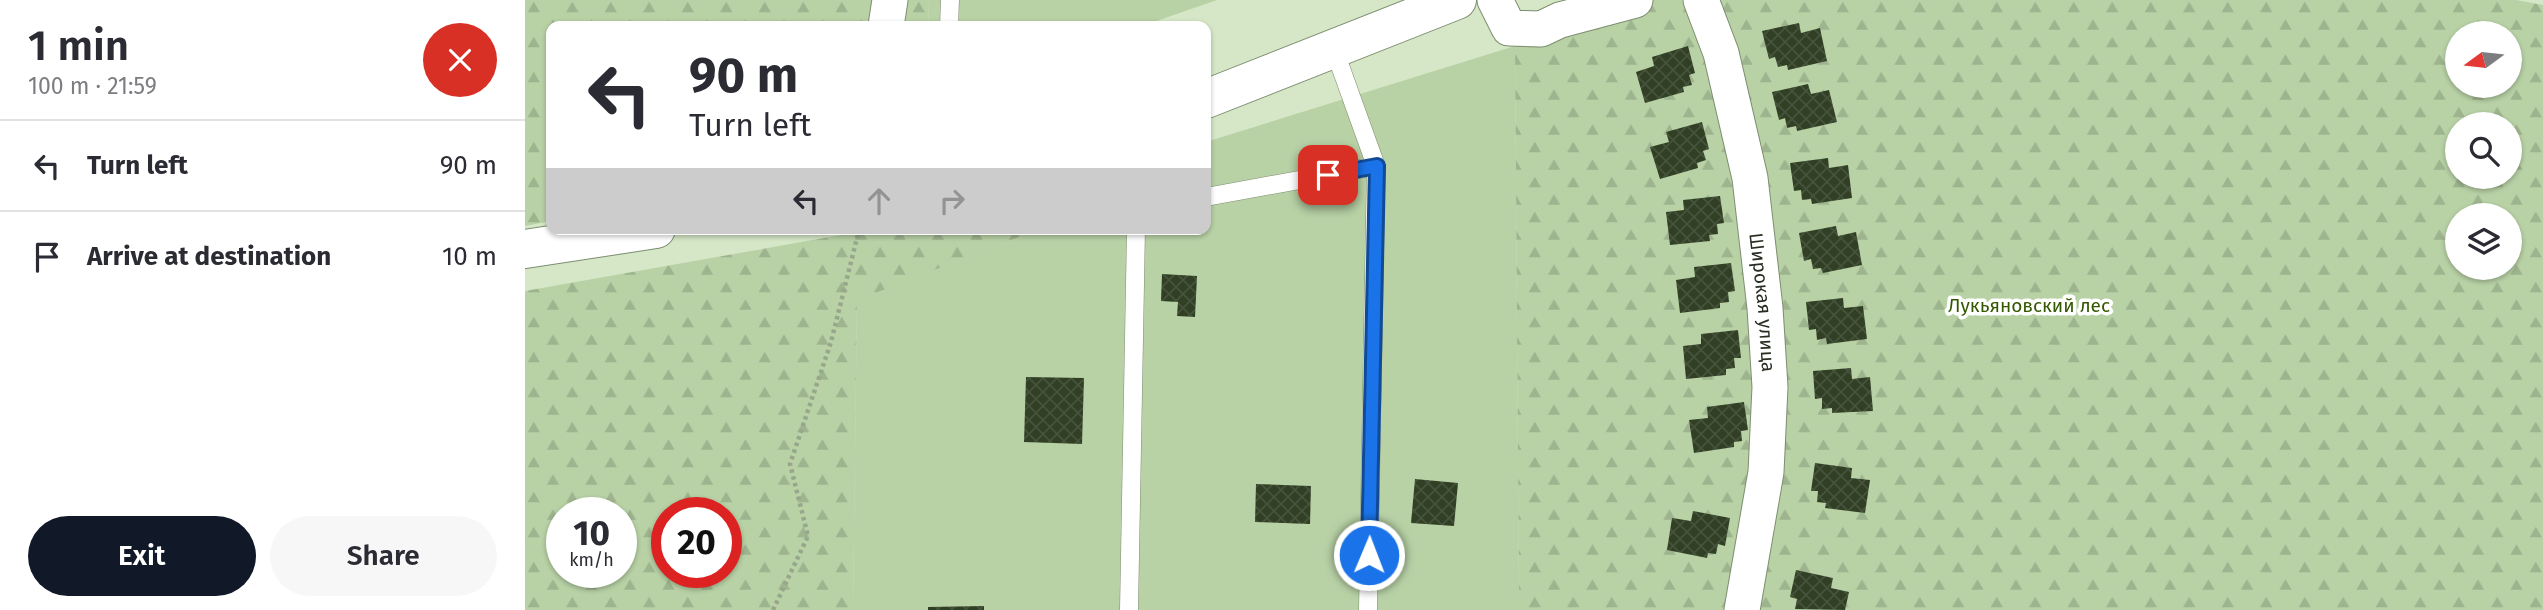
<!DOCTYPE html>
<meta charset="utf-8">
<style>
body{margin:0;font-family:"Fira Sans",sans-serif;background:#f7f7f7;color:#2b2b33;height:100vh;display:flex;flex-direction:column;font-size:26px;white-space:nowrap}
*{box-sizing:border-box;margin:0}
p{font-size:23px;color:#7c7c81}
.icon{flex:none;width:38px;height:38px;fill:none;stroke:currentColor;stroke-width:2;stroke-linecap:round;stroke-linejoin:round}
.map{position:relative;flex:1;overflow:hidden}
.details{display:flex;flex-direction:column;background:#fff;width:525px}
.details>*{flex:none}
.top-card{position:absolute;left:21px;top:21px;width:665px;height:214px;border-radius:14px;box-shadow:0 2px 5px #0004;background:#fff;color:#2b2b33;overflow:hidden}
.needle{width:46px;rotate:255deg}
.buttons{position:absolute;left:1920px;top:21px;display:grid;gap:14px}
.buttons a{display:grid;place-items:center;width:77px;height:77px;border-radius:50%;background:#fff;box-shadow:0 2px 5px #0004;font-size:35px}
.speed{position:absolute;left:21px;top:497px;display:flex;gap:14px;font-size:35px;font-weight:700;text-align:center}
.speed>*{display:grid;place-content:center;width:91px;height:91px;border-radius:50%;background:#fff;box-shadow:0 2px 5px #0004;line-height:1}
.speed small{font-size:18px;font-weight:400}
.speed .limit{border:10px solid #d22;background:#fff;color:#111}
.pin{position:absolute;display:grid;place-items:center;width:60px;height:60px;color:#fff;margin:-30px;border-radius:14px;box-shadow:0 4px 10px #0006}
.me{position:absolute;width:77px;margin:-38px;rotate:1deg;stroke-linejoin:round;filter:drop-shadow(0 0 5px #0008)}
.turn{display:flex;align-items:center;gap:24px;height:147px;padding:0 28px;font-size:32px}
.turn .icon{width:91px;height:91px;stroke-width:2.5}
.turn b{display:block;font-size:49px;line-height:60px}
.lanes{display:flex;align-items:center;height:66px;padding:0 28px;background:#0003;justify-content:center;gap:35px;direction:ltr}
.lanes .off{opacity:.35}
.round{display:grid;place-items:center;flex:none;width:74px;height:74px;border-radius:37px;background:#f7f7f7}
.head{display:flex;align-items:center;justify-content:space-between;height:119px;padding:0 28px}
h1{font-size:42px;font-weight:600;line-height:52px}
.button{display:flex;gap:14px;margin-top:auto;padding:14px 28px}
.button a{flex:1;height:80px;border-radius:42px;background:#111827;color:#fff;font-size:28px;font-weight:600;line-height:80px;text-align:center}
.button a+a{background:#f7f7f7;color:#2b2b33}
ul{padding:0;list-style:none}
li{display:flex;align-items:center;gap:21px;height:91px;padding:0 28px;border-top:2px solid #e1e1e2}
li div{flex:1}
li b{display:block;font-size:26px}
li em{font-style:normal}
main{display:flex;flex:1;min-height:0}
.map>svg:first-child{display:block}
.green{fill:#b8d1a5}
.forest{fill:url(#forest-firs);fill-rule:evenodd}
.building{fill:url(#building-cross-hatch)}
.lines{fill:none;stroke-linecap:round;stroke-linejoin:round}
.service-casing{stroke:#7d8e70;stroke-width:19}
.minor-casing{stroke:#7d8e70;stroke-width:37}
.secondary-casing{stroke:#7d8e70;stroke-width:40}
.path{stroke:#98a68c;stroke-width:4.5;stroke-dasharray:3.5 3.5;stroke-linecap:butt}
.service{stroke:#fff;stroke-width:18}
.minor{stroke:#fff;stroke-width:35}
.secondary{stroke:#fff;stroke-width:38}
.route-casing{stroke:#114b97;stroke-width:18}
.route{stroke:#1a73e8;stroke-width:12}
.labels{text-anchor:middle;dominant-baseline:central;stroke-width:7;stroke-linejoin:round;paint-order:stroke}
.street-label{font-size:19px;fill:#272e21;stroke:#fff}
.park-label{font-size:19px;fill:#345801;stroke:#fff}
</style>
<main>
<section class="details">
<div class="head"><div><h1>1 min</h1><p>100 m · 21:59</p></div><a class="round" style="background:#d93025;color:#fff"><svg class="icon" aria-label="close" viewBox="0 0 24 24"><path d="M6 6l12 12M18 6L6 18"/></svg></a></div>
<ul>
<li><svg class="icon" aria-label="left" viewBox="0 0 24 24"><path d="M17 20v-9H6M10 6l-5 5 5 5"/></svg><div><b>Turn left</b></div><em>90 m</em></li>
<li><svg class="icon" aria-label="arrive" viewBox="0 0 24 24"><path d="M6 21V4h12l-3 4 3 4H6"/></svg><div><b>Arrive at destination</b></div><em>10 m</em></li>
</ul>
<div class="button"><a>Exit</a><a>Share</a></div>
</section>
<div class="map">
<svg width="2018" height="610" viewBox="0 0 2018 610">
<defs>
<pattern id="forest-firs" width="22" height="20" patternUnits="userSpaceOnUse" patternTransform="scale(1.75)"><rect width="22" height="20" fill="#b8d1a5"/><path d="M5 1l3.5 6h-7zM16 11l3.5 6h-7z" fill="#9eb48e"/></pattern>
<pattern id="building-cross-hatch" width="8" height="8" patternUnits="userSpaceOnUse" patternTransform="scale(1.75)"><rect width="8" height="8" fill="#314025"/><path d="M0 0l8 8M0 8l8-8" fill="none" stroke="#46533c"/></pattern>
</defs>
<rect width="100%" height="100%" fill="#d5e7c6"/>
<!-- green -->
<path class="green" d="M403,0H692L617,26H404Z
M990,46L994,610H328L332,299L515,229H681V142Z"/>
<!-- forest -->
<path class="forest" d="M0,0H403L404,26H26V221L0,226Z
M1098,0H1991L2018,5V610H994L990,46ZM1932,33H1984V86H1932ZM1932,124H1984V177H1932ZM1932,215H1984V268H1932Z
M350,229H515L332,300L328,610H0V291ZM37,513H96V572H37ZM142,513H201V572H142Z"/>
<!-- building -->
<path class="building" d="M1274,23L1276,33L1295,28L1302,61L1263,70L1262,65L1253,67L1250,57L1244,59L1237,31Z
M1163,46L1170,73L1164,75L1167,85L1158,87L1159,92L1120,103L1111,72L1129,66L1127,57Z
M1283,84L1286,94L1304,90L1312,122L1272,131L1271,126L1262,128L1260,118L1254,120L1247,92Z
M1177,122L1184,149L1178,151L1181,160L1172,163L1173,168L1135,179L1125,147L1144,142L1141,132Z
M1303,158L1304,168L1323,165L1327,198L1287,204L1286,199L1277,200L1276,190L1269,191L1265,163Z
M1195,196L1199,223L1192,224L1193,234L1184,235L1185,241L1145,245L1141,212L1159,210L1158,200Z
M1311,226L1313,236L1331,232L1337,265L1298,273L1296,268L1288,269L1286,259L1279,261L1274,233Z
M1206,263L1210,291L1203,292L1204,302L1195,303V308L1155,313L1151,280L1170,277L1169,267Z
M637,274L672,276L670,317L652,316L653,302L636,301Z
M1318,298L1319,308L1338,306L1342,339L1302,344L1301,338L1292,340L1291,329L1284,330L1281,302Z
M1213,330L1216,358H1209L1210,368L1201,369V375L1161,379L1158,346L1176,344V334Z
M1326,368L1327,379L1345,377L1348,411L1307,413V408L1297,409V398L1290,399L1288,371Z
M501,377L559,378L557,444L499,442Z
M1219,402L1223,430L1216,431L1217,441L1209,442V447L1169,453L1164,420L1183,418L1182,407Z
M1290,463L1327,468L1326,478L1345,480L1340,513L1300,508L1301,503L1292,502L1293,491H1286Z
M890,479L933,483L929,526L886,523Z
M731,484L786,486L785,524L730,522Z
M1168,511L1205,518L1200,546L1193,544L1191,554L1183,553L1182,558L1142,550L1147,518L1166,521Z
M1271,570L1308,578L1306,588L1324,592L1320,610L1270,609L1272,599L1265,597Z
M459,606V610H403V607Z"/>
<g class="lines">
<!-- service casing -->
<g class="service-casing">
<path id="service" d="M424,26L425,0
M681,197L851,166L809,49
M604,610L611,229
M843,610L851,166"/>
</g>
<!-- minor casing -->
<g class="minor-casing">
<g id="minor">
<path d="M970,0L984,28L1016,29L1035,20L1110,0"/>
<path id="s1" d="M1176,0L1196,53L1225,178L1240,308L1245,387L1241,472L1217,610"/>
<path d="M361,26L365,0"/>
</g>
</g>
<!-- secondary casing -->
<g class="secondary-casing">
<path id="secondary" d="M681,99L932,0
M0,249L131,229"/>
</g>
<!-- path -->
<path class="path" d="M248,610L283,536L265,464L306,342L333,234"/>
<!-- service -->
<use href="#service" class="service"/>
<!-- minor -->
<use href="#minor" class="minor"/>
<!-- secondary -->
<use href="#secondary" class="secondary"/>
</g>
<g class="lines">
<!-- route casing -->
<g class="route-casing">
<path id="route" d="M803,175L852,166L844,555"/>
</g>
<!-- route -->
<use href="#route" class="route"/>
</g>
<g class="labels">
<!-- street labels -->
<g class="street-label">
<text stroke="none"><textPath href="#s1" startOffset="310">Широкая улица</textPath></text>
</g>
<!-- park labels -->
<g class="park-label">
<text x="1504" y="305">Лукьяновский лес</text>
</g>
</g>
</svg>
<div class="buttons">
<a><svg class="needle" viewBox="-14 -14 28 28"><path d="M0-13l5 13h-10z" fill="#e53935"/><path d="M0 13l5-13h-10z" fill="#7c7c81"/></svg></a>
<a><svg class="icon" aria-label="search" viewBox="0 0 24 24"><circle cx="10" cy="10" r="6"/><path d="M15 15l6 6"/></svg></a>
<a><svg class="icon" aria-label="layers" viewBox="0 0 24 24"><path d="M12 4l9 5-9 5-9-5zM3 14l9 5 9-5"/></svg></a>
</div>
<div class="speed"><div>10<small>km/h</small></div><div class="limit">20</div></div>
<div class="pin" style="left:803px;top:175px;background:#d93025"><svg class="icon" aria-label="arrive" viewBox="0 0 24 24"><path d="M6 21V4h12l-3 4 3 4H6"/></svg></div>
<svg class="me" style="left:844px;top:555px" viewBox="-20 -20 40 40"><circle r="17" fill="#1a73e8" stroke="#fff" stroke-width="3"/><path d="M0-11L8 9 0 5-8 9z" fill="#fff"/></svg>
<div class="top-card">
<div class="turn"><svg class="icon" aria-label="left" viewBox="0 0 24 24"><path d="M17 20v-9H6M10 6l-5 5 5 5"/></svg><div><b>90 m</b>Turn left</div></div>
<div class="lanes"><svg class="icon" aria-label="left" viewBox="0 0 24 24"><path d="M17 20v-9H6M10 6l-5 5 5 5"/></svg><svg class="icon off" aria-label="ahead" viewBox="0 0 24 24"><path d="M12 20V5M6 11l6-6 6 6"/></svg><svg class="icon off" aria-label="right" viewBox="0 0 24 24"><path d="M7 20v-9h11M14 6l5 5-5 5"/></svg></div>
</div>
</div>
</main>
